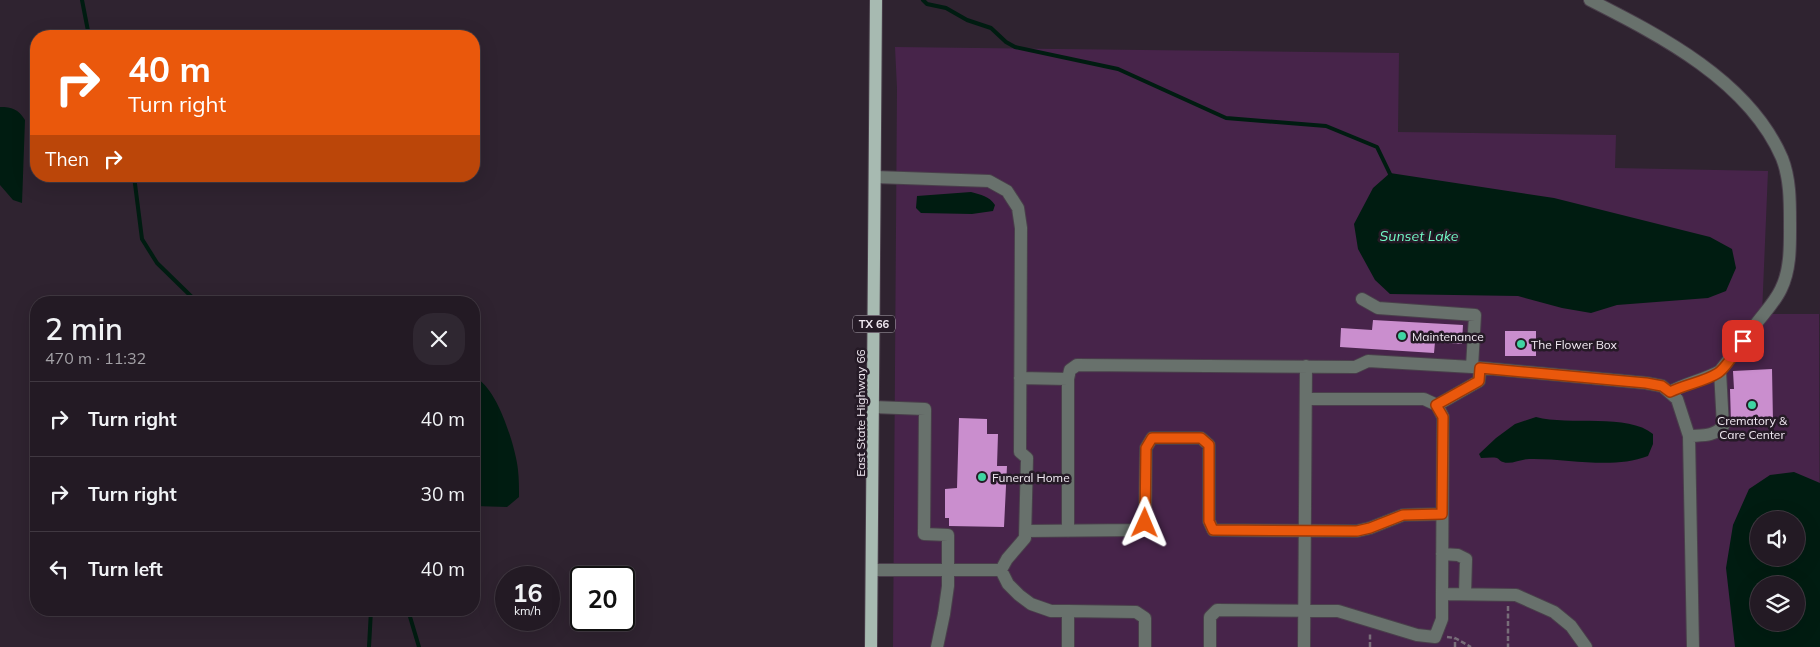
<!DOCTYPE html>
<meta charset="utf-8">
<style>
body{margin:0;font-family:Mulish,sans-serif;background:#2f2731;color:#f1f3f6;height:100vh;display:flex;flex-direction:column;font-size:19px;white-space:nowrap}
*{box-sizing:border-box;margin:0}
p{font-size:16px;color:#a3a1a6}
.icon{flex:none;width:28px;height:28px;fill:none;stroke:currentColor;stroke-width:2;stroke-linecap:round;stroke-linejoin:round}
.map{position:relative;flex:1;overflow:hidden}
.panel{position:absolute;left:30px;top:296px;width:450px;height:320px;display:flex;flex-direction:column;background:#231a24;border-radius:20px;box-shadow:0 5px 20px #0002,0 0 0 1px #403841}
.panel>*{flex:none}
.guide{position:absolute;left:30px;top:30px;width:450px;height:152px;border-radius:20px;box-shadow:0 5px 20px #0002,0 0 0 1px #403841;background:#ea580c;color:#fff;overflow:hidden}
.controls{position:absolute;left:1750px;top:511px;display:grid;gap:10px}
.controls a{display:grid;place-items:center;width:55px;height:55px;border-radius:50%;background:#231a24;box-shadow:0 5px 20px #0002,0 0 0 1px #403841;font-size:25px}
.speed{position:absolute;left:495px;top:566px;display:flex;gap:10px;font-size:25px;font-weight:700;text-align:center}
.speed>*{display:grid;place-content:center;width:65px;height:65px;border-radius:50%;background:#231a24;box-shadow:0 5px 20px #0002,0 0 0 1px #403841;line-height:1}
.speed small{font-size:12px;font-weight:400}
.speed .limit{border:2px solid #111;border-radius:8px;background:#fff;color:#111}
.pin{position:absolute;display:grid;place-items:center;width:42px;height:42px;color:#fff;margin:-21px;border-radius:10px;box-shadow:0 2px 8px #0006}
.me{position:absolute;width:55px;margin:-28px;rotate:1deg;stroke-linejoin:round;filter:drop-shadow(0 0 4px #0008)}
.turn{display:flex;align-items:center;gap:18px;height:105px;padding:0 15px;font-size:22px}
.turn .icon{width:65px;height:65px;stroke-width:2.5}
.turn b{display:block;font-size:35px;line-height:42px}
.then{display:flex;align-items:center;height:48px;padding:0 15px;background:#0003;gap:10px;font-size:19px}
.round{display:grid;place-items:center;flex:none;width:52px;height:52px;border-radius:20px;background:#2f2731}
.head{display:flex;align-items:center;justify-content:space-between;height:85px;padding:0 15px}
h1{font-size:30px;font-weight:600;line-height:38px}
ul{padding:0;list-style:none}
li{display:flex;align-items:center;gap:15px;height:75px;padding:0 15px;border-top:1px solid #403841}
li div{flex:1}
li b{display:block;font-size:19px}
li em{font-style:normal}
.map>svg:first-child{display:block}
.green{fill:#47244a;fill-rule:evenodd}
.water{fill:#001c11;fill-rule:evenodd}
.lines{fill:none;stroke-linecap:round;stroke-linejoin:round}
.stream{stroke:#001c11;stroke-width:4}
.building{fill:#ca8ece}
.minor-casing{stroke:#4a3f4b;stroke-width:14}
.major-casing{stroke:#4a3f4b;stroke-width:14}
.path{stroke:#786d79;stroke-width:2.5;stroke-dasharray:5 2.5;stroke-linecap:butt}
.minor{stroke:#68716c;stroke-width:12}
.major{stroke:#a7bab1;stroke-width:12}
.route-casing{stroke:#983908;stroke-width:12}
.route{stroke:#ea580c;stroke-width:9}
.poi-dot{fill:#40d4a2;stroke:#251a26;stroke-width:2}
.labels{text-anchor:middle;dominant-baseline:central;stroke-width:5;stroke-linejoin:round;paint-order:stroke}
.shield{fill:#251a26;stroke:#b4acb6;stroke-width:1}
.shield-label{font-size:11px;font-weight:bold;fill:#f2eaf3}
.poi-label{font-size:12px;fill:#f2eaf3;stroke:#251a26;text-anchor:start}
.street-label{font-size:12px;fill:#f2eaf3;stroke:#251a26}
.water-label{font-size:14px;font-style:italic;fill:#73fcc8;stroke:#251a26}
</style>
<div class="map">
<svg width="1820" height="647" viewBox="0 0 1820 647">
<rect width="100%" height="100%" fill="#2f2330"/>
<!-- green -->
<path class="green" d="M895,47L1399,53L1398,132L1616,135L1615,168L1768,171L1762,314H1819L1820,647H893L897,88ZM1759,520H1796V558H1759ZM1759,585H1796V622H1759Z"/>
<!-- water -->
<path class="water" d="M0,107C12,107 18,109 25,120L22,203L13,200L0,185Z
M1390,173L1554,198L1710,237L1732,249L1736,268L1726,291L1708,298L1617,305L1591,313L1562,308L1518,296L1390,294L1375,280L1358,249L1354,224L1373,188Z
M971,192C981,195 989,196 995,205L993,211L972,214L921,213L916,208L917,196Z
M474,378C496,383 516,448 518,470C519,479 519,488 519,497L507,507L474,506Z
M1536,417C1569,426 1628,413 1653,434V444L1648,456C1611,470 1568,458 1529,459C1521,459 1511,465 1503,462C1501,462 1499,459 1497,458C1492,457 1486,458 1481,458L1479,454L1496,438L1515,424Z
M1794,472L1820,483V647H1735L1726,568L1733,525L1749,489L1770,475ZM1759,520H1796V558H1759ZM1759,585H1796V622H1759Z"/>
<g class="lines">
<!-- stream -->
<path class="stream" d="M82,0L89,36
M923,0L927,4L946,8L967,20L991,28L1006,42L1015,47L1118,69L1226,118L1326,126L1377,147L1391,176
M134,176L142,239L157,263L197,302
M408,610L419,647
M369,647L371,610"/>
</g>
<!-- building -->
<path class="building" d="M1373,320L1463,325L1462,344L1435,342L1434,353L1340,347L1341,328L1372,330Z
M1505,331H1536V356H1505Z
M1772,369L1773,422L1731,423L1730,389H1734L1733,371Z
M959,418L987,419V434H998L997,466H1007L1004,527L949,526V518H945V489L957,488Z"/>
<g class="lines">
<!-- minor casing -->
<g class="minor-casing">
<path id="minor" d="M1590,0C1661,36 1749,81 1782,158C1790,178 1790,201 1790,222C1790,244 1791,269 1781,289C1776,300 1767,310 1759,320C1746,337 1733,354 1720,371
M1362,299L1378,308L1475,315L1472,367
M1020,378L1068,379L1070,370L1077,365L1355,367L1368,361L1472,367L1646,383L1662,386L1677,399L1689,436L1693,647
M1068,379V531
M1670,392C1686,383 1704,380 1720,371L1723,426C1714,437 1702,435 1689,436
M1437,405L1479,381L1480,368
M873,407L925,409L924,534L948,535V586L944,614L937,647
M1026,531L1136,530L1145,523L1146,448L1152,438H1201L1209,445V521L1213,530L1357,531L1370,528L1403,515L1442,514
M1442,554L1458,555L1466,559L1465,594
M872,570H1001L1007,559L1025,538L1027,458L1020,452L1021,228L1018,208L1007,191L989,181L875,177
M1001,570L1008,584L1019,595L1031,604L1051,611H1068
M1442,594L1516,595L1554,612L1571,626L1586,647
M1068,647V611L1136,612L1145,618V647
M1210,647V617L1217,610L1338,611L1417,635L1435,637L1442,619V594L1443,417L1437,405L1424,399H1306
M1304,647L1306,366"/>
</g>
<!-- major casing -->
<g class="major-casing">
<path id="major" d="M871,647L876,0"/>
</g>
<!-- path -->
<path class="path" d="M1508,606V647
M1447,637L1455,638L1471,647
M1370,647V633
M1455,647V638"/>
<!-- minor -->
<use href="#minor" class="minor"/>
<!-- major -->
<use href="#major" class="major"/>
</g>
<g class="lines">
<!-- route casing -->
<g class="route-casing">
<path id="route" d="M1145,523L1146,448L1152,438H1201L1209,445V521L1213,530L1357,531L1370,528L1403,515L1442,514L1443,417L1436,405L1479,381L1480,368L1646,383L1662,386L1670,392C1686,384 1704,382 1718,373C1727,367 1737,349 1743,341"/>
</g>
<!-- route -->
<use href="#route" class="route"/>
</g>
<!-- markers -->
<g class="poi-dot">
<circle cx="1402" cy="336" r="5"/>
<circle cx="1521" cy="344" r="5"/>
<circle cx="1752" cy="405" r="5"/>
<circle cx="982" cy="477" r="5"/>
</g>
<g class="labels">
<!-- shield labels -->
<rect class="shield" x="853" y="315.5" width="42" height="17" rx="4"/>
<g class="shield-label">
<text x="874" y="324">TX 66</text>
</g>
<!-- poi labels -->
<g class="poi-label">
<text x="1412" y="336">Maintenance</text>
<text x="1531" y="344">The Flower Box</text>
<text x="1752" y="420" text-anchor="middle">Crematory &amp;<tspan x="1752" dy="14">Care Center</tspan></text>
<text x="992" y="477">Funeral Home</text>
</g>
<!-- street labels -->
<g class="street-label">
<text transform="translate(860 413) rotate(-90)">East State Highway 66</text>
</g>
<!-- water labels -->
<g class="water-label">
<text x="1419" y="236">Sunset Lake</text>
</g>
</g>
</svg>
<div class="controls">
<a><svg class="icon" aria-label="sound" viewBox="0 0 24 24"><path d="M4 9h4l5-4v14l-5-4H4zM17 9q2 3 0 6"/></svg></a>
<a><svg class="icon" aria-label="layers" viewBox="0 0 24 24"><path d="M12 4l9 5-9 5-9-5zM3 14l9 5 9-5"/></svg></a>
</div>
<div class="speed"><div>16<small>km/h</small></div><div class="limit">20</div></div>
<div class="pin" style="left:1743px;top:341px;background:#d93025"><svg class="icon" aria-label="arrive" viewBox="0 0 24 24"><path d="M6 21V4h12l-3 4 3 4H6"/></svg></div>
<svg class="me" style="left:1145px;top:523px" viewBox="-20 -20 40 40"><path d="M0-17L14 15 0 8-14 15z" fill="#ea580c" stroke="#fff" stroke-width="4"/></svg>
<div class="guide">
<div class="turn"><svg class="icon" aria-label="right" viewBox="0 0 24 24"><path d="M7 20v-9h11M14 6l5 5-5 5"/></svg><div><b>40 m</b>Turn right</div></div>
<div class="then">Then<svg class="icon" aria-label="right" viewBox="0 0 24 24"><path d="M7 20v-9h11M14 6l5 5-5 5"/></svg></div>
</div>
<section class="panel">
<div class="head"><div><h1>2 min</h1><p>470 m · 11:32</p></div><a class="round"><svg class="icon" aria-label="close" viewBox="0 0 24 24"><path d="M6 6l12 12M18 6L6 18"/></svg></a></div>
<ul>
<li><svg class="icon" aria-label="right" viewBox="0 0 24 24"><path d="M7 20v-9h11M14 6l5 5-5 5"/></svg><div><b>Turn right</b></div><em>40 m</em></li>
<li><svg class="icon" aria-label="right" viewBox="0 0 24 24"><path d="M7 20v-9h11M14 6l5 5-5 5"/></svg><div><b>Turn right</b></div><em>30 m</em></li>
<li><svg class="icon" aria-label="left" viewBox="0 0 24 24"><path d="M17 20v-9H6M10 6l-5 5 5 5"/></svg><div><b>Turn left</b></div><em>40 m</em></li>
</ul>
</section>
</div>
